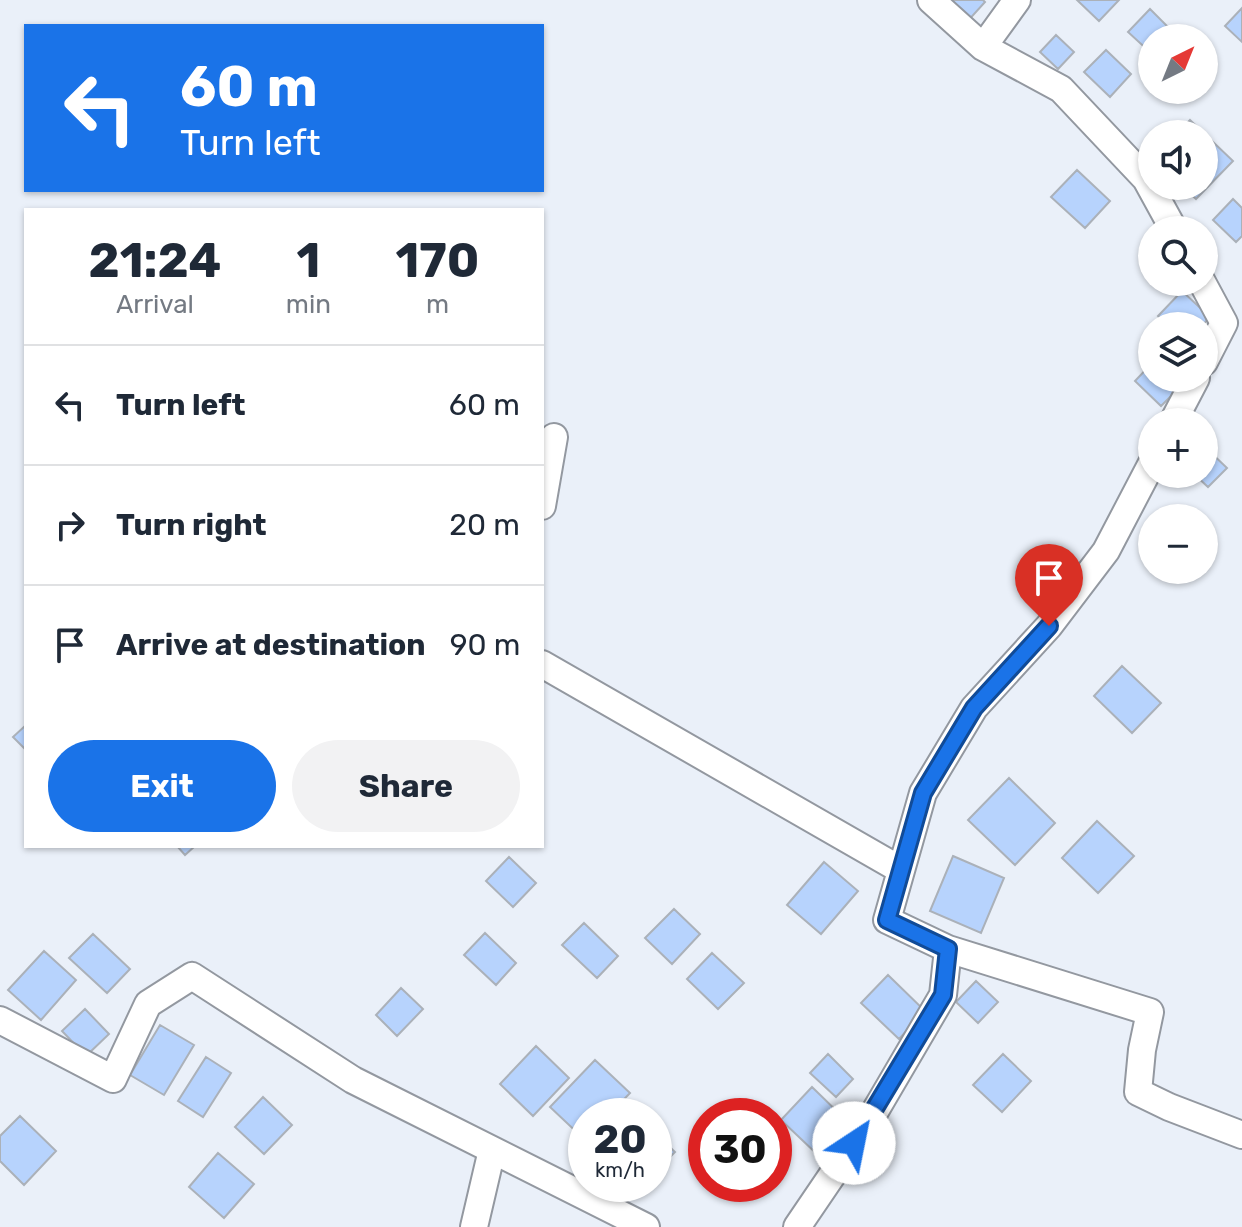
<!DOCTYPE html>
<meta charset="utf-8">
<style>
body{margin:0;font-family:Rubik,sans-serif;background:#f2f2f3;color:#1f2937;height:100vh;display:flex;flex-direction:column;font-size:30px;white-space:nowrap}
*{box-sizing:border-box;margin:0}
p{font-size:26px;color:#747a83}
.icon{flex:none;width:44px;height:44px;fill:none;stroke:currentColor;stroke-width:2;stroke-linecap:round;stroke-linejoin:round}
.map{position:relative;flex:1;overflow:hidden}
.side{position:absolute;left:24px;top:208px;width:520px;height:640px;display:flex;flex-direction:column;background:#fff;border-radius:0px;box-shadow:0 2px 6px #0004}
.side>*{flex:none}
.banner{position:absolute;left:24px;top:24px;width:520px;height:168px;border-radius:0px;box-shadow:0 2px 6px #0004;background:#1a73e8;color:#fff;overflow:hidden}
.needle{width:52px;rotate:43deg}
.fabs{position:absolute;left:1138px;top:24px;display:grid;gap:16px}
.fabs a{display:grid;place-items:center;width:80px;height:80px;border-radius:50%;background:#fff;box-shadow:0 2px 6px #0004;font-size:40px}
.speed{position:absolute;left:568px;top:1098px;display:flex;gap:16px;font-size:40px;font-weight:700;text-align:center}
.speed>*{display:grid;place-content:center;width:104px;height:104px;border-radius:50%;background:#fff;box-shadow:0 2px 6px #0004;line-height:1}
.speed small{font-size:20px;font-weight:400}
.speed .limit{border:12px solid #d22;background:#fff;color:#111}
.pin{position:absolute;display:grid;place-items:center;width:68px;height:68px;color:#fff;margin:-82px -34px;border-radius:50% 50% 50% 0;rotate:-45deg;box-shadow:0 0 8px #0007}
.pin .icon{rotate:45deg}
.me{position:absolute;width:88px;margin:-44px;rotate:34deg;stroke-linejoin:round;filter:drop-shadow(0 0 6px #0008)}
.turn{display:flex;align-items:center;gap:28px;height:168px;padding:0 24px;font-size:36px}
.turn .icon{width:104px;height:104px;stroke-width:2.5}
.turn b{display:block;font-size:56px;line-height:68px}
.eta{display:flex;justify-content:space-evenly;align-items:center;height:136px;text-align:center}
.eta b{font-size:48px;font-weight:700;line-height:56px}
.cta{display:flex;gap:16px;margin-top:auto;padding:16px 24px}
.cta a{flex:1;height:92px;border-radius:48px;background:#1a73e8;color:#fff;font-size:32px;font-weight:700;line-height:92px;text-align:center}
.cta a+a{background:#f2f2f3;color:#1f2937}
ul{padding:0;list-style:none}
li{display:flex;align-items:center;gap:24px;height:120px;padding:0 24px;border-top:2px solid #e0e1e3}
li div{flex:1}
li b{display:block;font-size:30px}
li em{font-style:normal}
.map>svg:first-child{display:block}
.building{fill:#b7d3fd;stroke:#abb1b9;stroke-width:2}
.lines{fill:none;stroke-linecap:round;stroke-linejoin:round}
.street-casing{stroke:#9398a0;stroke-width:30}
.street{stroke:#fff;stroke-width:26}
.route-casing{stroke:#114b97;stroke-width:20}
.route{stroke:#1a73e8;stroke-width:14}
</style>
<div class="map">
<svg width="1242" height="1227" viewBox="0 0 1242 1227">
<rect width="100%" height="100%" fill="#eaf0f9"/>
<!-- building -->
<path class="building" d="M950,0H983L985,2L966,23Z
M1077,0H1119L1099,21Z
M1242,8V42L1225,26Z
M1150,9L1174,33L1170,38H1152V54L1128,32Z
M1056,35L1074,52L1058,69L1040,52Z
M1106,50L1131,74L1110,97L1084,72Z
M1190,120L1233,161L1196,199L1182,186H1204V134H1177Z
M1077,170L1110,201L1085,228L1051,197Z
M1233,199L1242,208V236L1236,242L1213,220Z
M1182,291L1210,317L1202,326H1168L1158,316Z
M1152,363V378H1182L1186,381L1161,406L1135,381Z
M1205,447L1227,468L1208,487L1194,474H1204Z
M1122,666L1161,703L1132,733L1094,696Z
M26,725V750L13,737Z
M1009,778L1055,823L1015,865L968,820Z
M1097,821L1134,856L1098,893L1062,858Z
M177,846H195L185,855Z
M953,856L1004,878L981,933L930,911Z
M509,857L536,883L513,907L486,881Z
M824,862L858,891L821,934L787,905Z
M674,909L700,934L672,964L645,938Z
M584,923L618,956L597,978L562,945Z
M485,933L516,963L496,985L464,955Z
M93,934L130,969L107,993L69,958Z
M44,951L76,980L41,1020L8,990Z
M712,953L744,983L718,1009L687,979Z
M888,975L925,1011L899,1039L861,1003Z
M976,981L998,1002L978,1023L956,1002Z
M401,988L423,1009L397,1036L376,1015Z
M85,1009L109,1034L86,1056L62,1031Z
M160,1025L194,1045L164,1095L130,1075Z
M536,1046L569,1078L533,1116L500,1084Z
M828,1054L853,1079L836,1097L810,1073Z
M1003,1054L1031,1081L1002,1112L973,1085Z
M206,1057L231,1073L203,1117L178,1101Z
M595,1060L630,1093L608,1116H586L585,1140L550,1107Z
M812,1087L850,1124L819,1156L781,1120Z
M263,1097L292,1125L264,1154L235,1127Z
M20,1116L56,1151L24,1185L0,1161V1136Z
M654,1132L675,1152L654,1173Z
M218,1153L254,1184L224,1218L189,1187Z
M627,1184H643L636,1192Z"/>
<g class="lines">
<!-- street casing -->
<g class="street-casing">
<path id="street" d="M931,0L983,47L1061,89L1146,179L1174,230
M983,47L1017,0
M1202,282L1224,323L1204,362
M1173,422L1196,378
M542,506L554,437
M542,664L901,870
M948,949L1150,1012L1142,1050L1138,1092L1169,1107L1242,1135
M0,1020L113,1079L148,1004L192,976L353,1080L646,1227
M474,1227L492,1150
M797,1227L871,1118L943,995L948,949L887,920L923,793L974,708L1049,626L1106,551L1152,463"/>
</g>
<!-- street -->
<use href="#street" class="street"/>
</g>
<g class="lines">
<!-- route casing -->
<g class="route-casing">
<path id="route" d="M854,1143L943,995L948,949L887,920L923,793L974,708L1049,626"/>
</g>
<!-- route -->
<use href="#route" class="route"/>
</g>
</svg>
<div class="fabs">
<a><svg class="needle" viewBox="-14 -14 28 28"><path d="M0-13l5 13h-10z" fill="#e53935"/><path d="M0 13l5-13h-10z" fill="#747a83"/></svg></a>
<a><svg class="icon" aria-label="sound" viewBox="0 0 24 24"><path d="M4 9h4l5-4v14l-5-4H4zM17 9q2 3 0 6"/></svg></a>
<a><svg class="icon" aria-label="search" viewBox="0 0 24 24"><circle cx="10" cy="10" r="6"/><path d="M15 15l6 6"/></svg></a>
<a><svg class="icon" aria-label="layers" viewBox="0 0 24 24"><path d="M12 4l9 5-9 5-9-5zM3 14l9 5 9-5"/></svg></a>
<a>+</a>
<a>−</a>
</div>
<div class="speed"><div>20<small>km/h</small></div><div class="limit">30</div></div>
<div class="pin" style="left:1049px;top:626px;background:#d93025"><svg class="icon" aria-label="arrive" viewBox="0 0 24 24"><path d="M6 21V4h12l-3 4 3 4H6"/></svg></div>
<svg class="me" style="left:854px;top:1143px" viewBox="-20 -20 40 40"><circle r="19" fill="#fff"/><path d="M0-13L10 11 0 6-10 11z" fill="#1a73e8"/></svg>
<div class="banner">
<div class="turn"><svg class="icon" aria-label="left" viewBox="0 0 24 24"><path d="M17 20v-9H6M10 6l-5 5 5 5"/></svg><div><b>60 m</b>Turn left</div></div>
</div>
<section class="side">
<div class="eta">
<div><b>21:24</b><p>Arrival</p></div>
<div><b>1</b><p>min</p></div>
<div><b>170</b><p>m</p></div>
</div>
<ul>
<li><svg class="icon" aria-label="left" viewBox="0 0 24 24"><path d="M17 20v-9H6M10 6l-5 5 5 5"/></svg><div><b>Turn left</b></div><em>60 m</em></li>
<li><svg class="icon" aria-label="right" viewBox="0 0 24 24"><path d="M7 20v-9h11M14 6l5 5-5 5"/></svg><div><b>Turn right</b></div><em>20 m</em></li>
<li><svg class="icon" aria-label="arrive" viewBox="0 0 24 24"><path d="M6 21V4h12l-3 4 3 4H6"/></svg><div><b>Arrive at destination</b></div><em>90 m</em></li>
</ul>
<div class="cta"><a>Exit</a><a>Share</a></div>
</section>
</div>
